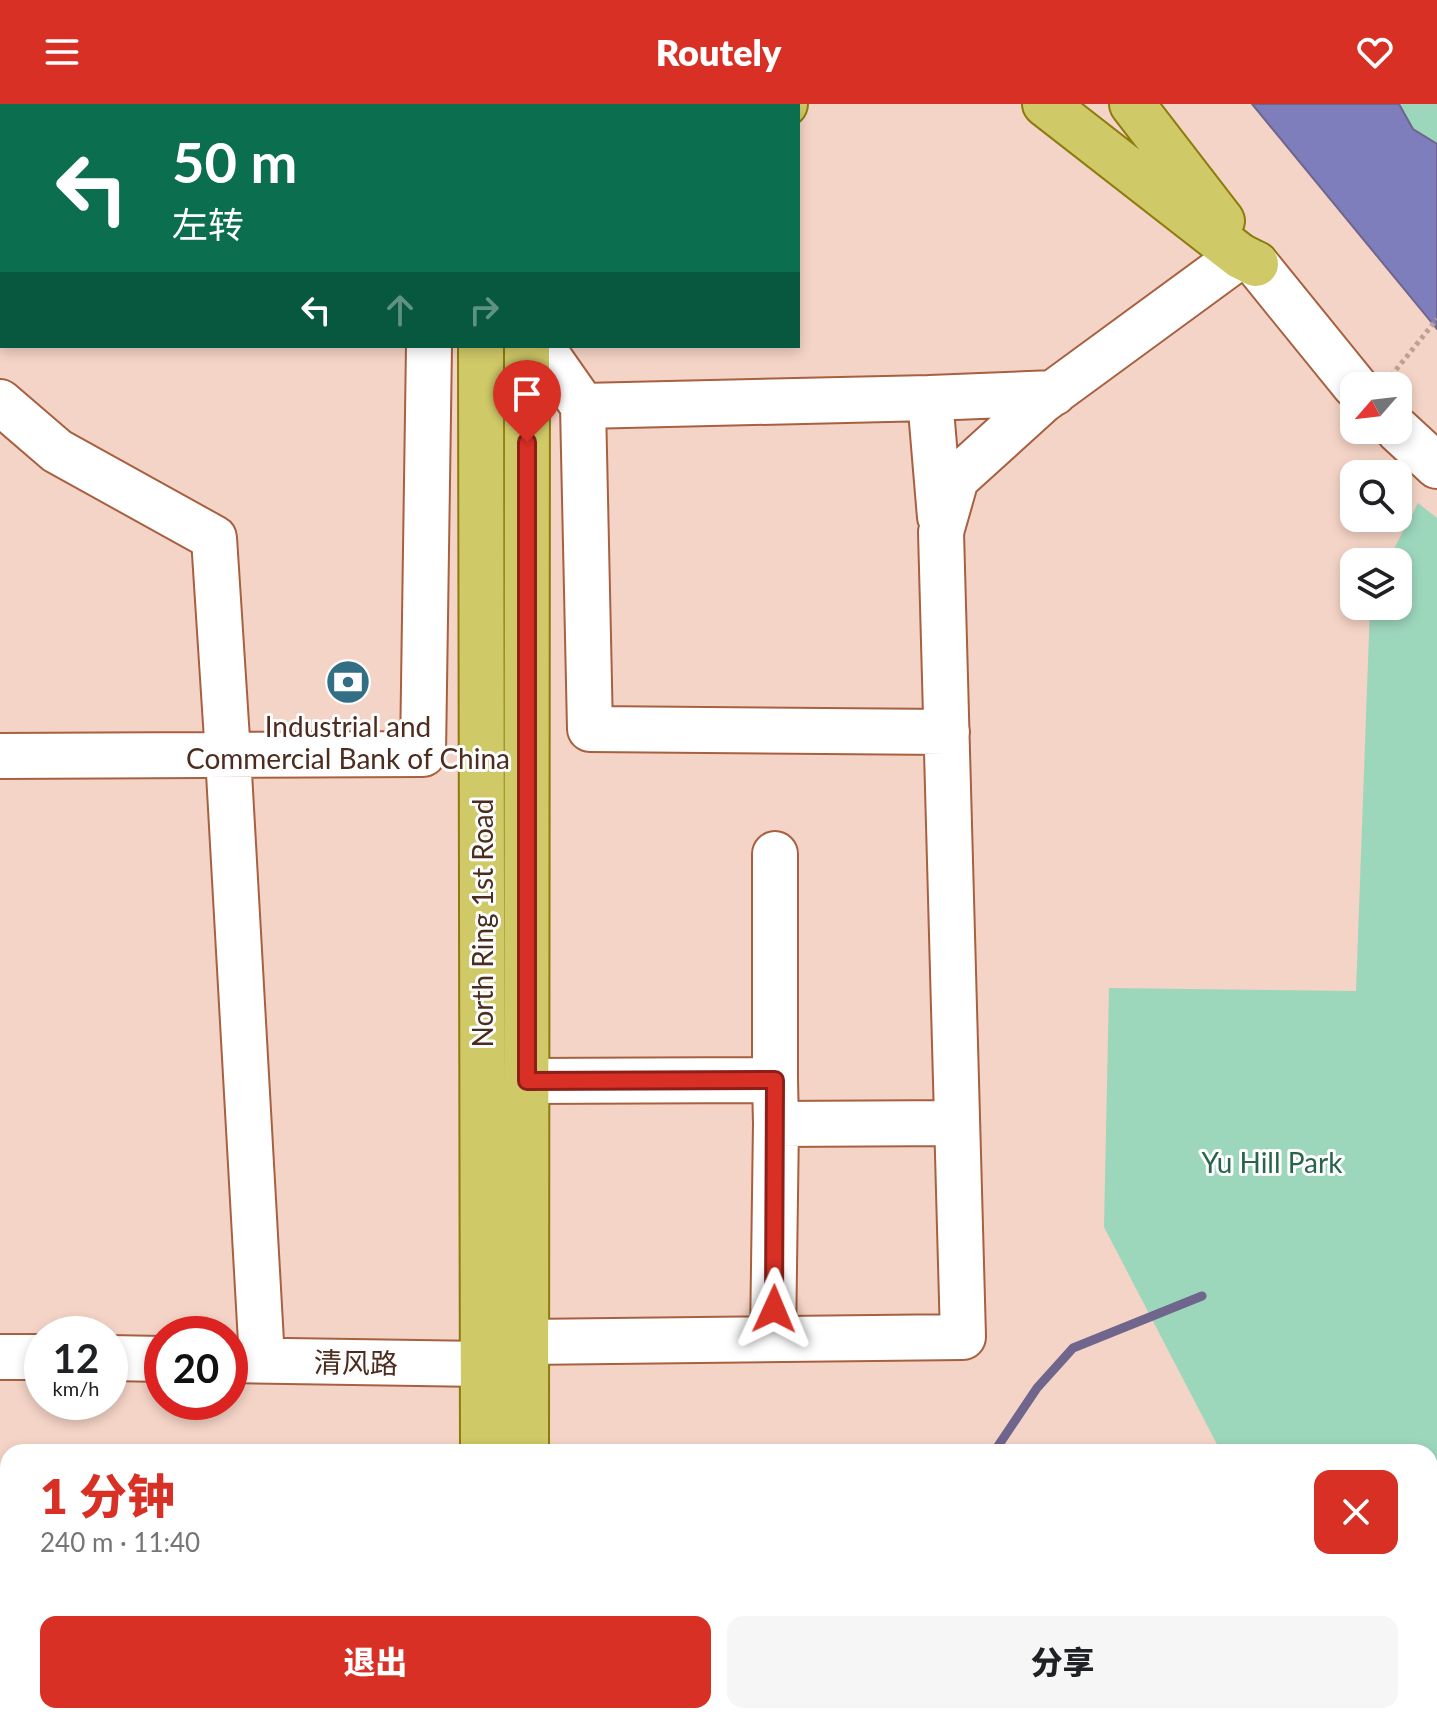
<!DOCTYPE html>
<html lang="zh">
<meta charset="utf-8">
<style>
body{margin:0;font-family:Lato,"Noto Sans SC",sans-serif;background:#f6f6f6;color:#202124;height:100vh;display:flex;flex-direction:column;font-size:30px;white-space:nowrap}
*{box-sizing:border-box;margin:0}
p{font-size:26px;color:#757577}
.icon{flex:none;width:44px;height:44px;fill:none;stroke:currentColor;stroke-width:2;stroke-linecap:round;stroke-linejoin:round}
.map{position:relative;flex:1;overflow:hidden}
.panel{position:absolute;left:0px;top:1340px;width:1438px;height:280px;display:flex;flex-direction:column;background:#fff;border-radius:24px 24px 0 0;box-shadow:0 4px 12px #0003}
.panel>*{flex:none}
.hud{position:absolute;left:0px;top:0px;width:800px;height:244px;box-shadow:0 4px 12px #0003;background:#0b6e4f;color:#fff;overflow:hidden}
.needle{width:52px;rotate:242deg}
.controls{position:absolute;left:1340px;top:268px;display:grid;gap:16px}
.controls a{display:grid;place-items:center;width:72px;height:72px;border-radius:16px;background:#fff;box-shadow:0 4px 12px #0003;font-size:40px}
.speed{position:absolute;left:24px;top:1212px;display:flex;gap:16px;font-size:40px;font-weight:700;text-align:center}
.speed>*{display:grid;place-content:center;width:104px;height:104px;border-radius:50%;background:#fff;box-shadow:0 4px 12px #0003;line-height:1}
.speed small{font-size:20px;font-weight:400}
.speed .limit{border:12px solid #d22;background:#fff;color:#111}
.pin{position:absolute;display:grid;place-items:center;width:68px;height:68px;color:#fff;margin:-82px -34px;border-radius:50% 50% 50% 0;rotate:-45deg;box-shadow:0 0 8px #0007}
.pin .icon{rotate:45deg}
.me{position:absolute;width:88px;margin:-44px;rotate:1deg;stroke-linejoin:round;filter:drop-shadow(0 0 6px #0008)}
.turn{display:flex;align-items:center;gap:28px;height:168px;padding:0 40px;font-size:36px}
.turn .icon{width:104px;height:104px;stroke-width:2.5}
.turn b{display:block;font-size:56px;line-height:68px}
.lanes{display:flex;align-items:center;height:76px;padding:0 40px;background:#0003;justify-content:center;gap:40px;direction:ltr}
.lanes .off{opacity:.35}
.round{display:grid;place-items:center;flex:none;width:84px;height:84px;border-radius:16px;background:#f6f6f6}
.summary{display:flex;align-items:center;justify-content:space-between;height:136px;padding:0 40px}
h1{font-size:48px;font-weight:800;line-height:60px;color:#d93025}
.cta{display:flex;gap:16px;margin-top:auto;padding:16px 40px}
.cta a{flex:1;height:92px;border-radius:16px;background:#d93025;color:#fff;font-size:32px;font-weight:800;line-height:92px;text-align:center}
.cta a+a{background:#f6f6f6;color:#202124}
header{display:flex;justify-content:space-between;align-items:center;height:104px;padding:0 40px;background:#d93025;color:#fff;font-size:36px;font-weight:800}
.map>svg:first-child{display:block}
.green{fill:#9cd7bc}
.water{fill:#7f7ebc;stroke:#6f658d;stroke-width:2}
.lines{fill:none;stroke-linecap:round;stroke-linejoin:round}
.stream{stroke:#6f658d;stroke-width:9}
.minor-casing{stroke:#a76040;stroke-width:48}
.major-casing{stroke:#8d7b0d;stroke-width:48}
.path{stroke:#c0a092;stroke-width:5;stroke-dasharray:4 4;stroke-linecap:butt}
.minor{stroke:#fff;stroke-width:44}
.major{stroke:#d0c968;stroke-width:44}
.route-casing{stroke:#8d1f18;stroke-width:20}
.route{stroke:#d93025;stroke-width:14}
.labels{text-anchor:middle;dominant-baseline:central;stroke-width:6;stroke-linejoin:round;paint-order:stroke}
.poi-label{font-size:28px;fill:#4b2c1e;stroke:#fdfdfd}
.street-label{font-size:28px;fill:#4b2c1e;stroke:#fdfdfd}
.park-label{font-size:28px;fill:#28644c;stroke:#fdfdfd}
</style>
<header><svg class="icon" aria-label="menu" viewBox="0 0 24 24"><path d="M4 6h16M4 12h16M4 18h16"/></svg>Routely<svg class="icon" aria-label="heart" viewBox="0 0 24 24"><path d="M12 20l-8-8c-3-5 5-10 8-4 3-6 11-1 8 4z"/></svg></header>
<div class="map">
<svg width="1437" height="1620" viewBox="0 0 1437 1620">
<rect width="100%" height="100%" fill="#f4d4c6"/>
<!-- green -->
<path class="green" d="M1399,0H1437V40L1413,25Z
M1418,399L1437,414V1620H1363L1359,1612H1430V1348H1221L1104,1123L1109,884L1356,887L1370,502H1398V458H1387Z"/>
<!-- water -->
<path class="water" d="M1252,0H1399L1413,25L1437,40V225Z"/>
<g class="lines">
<!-- stream -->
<path class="stream" d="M994,1348L1037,1284L1073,1244L1202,1192"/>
<!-- minor casing -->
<g class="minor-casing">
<path id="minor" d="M1256,160L1355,282
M541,242L583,302
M930,294L583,302L590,625L947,628
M0,298L57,347L214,434L228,651L262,1256
M1398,326L1437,362
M940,413L930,294L1054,289
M0,652L423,650L429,242
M775,976V750
M527,977L775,976L776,1020
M773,1235L776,1020L957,1019
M526,1238L963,1233L941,428L956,375L1042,297L1240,152
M0,1253H42
M110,1254L162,1255
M230,1256L483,1260
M1086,1620L1100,1612"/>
</g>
<!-- major casing -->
<g class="major-casing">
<path id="major" d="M467,0L468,2
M1045,0L1240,152L1256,160
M1132,0L1222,117
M516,2L517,0
M565,2L566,0
M780,2L785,0
M481,242L483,1348
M526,1348L527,242
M526,1612V1620
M482,1620V1612"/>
</g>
<!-- path -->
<path class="path" d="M1391,272L1437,215"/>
<!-- minor -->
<use href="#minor" class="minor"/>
<!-- major -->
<use href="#major" class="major"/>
</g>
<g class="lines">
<!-- route casing -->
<g class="route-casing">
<path id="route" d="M527,338V977L775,976L774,1205"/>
</g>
<!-- route -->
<use href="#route" class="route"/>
</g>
<!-- icons -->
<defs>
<g id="bank-disc" transform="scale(2.3)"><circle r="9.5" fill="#326f85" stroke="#fdfdfd"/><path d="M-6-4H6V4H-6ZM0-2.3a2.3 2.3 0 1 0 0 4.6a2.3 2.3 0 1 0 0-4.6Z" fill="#fff"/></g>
</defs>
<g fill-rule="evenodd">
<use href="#bank-disc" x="348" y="578"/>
</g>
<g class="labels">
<!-- poi labels -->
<g class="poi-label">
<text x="348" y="622">Industrial and<tspan x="348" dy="32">Commercial Bank of China</tspan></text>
</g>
<!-- street labels -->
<g class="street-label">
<text transform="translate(482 819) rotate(-90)">North Ring 1st Road</text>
<text transform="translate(356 1258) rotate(1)">清风路</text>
</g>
<!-- park labels -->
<g class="park-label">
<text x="1272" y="1058">Yu Hill Park</text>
</g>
</g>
</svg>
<div class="controls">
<a><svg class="needle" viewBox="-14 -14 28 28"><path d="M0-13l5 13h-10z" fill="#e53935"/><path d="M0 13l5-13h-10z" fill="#757577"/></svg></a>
<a><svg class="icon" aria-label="search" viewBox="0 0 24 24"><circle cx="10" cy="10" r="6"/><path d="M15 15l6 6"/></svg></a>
<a><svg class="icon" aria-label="layers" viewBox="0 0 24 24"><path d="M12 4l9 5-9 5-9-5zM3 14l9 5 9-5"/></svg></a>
</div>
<div class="speed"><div>12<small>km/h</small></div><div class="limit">20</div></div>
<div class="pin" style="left:527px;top:338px;background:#d93025"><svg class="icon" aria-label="arrive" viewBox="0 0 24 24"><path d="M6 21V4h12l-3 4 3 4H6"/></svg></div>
<svg class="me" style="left:774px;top:1205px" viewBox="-20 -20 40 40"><path d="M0-17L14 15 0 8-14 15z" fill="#d93025" stroke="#fff" stroke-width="4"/></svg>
<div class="hud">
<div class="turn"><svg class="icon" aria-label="left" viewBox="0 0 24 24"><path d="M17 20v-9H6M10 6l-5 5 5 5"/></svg><div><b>50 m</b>左转</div></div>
<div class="lanes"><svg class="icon" aria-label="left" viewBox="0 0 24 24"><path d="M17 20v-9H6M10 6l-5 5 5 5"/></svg><svg class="icon off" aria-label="ahead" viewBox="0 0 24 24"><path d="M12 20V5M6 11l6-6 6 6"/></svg><svg class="icon off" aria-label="right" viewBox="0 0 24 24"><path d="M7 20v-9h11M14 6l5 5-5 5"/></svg></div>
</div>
<section class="panel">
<div class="summary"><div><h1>1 分钟</h1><p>240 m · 11:40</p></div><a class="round" style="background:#d93025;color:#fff"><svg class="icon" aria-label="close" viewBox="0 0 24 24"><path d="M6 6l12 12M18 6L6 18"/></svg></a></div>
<div class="cta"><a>退出</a><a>分享</a></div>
</section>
</div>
